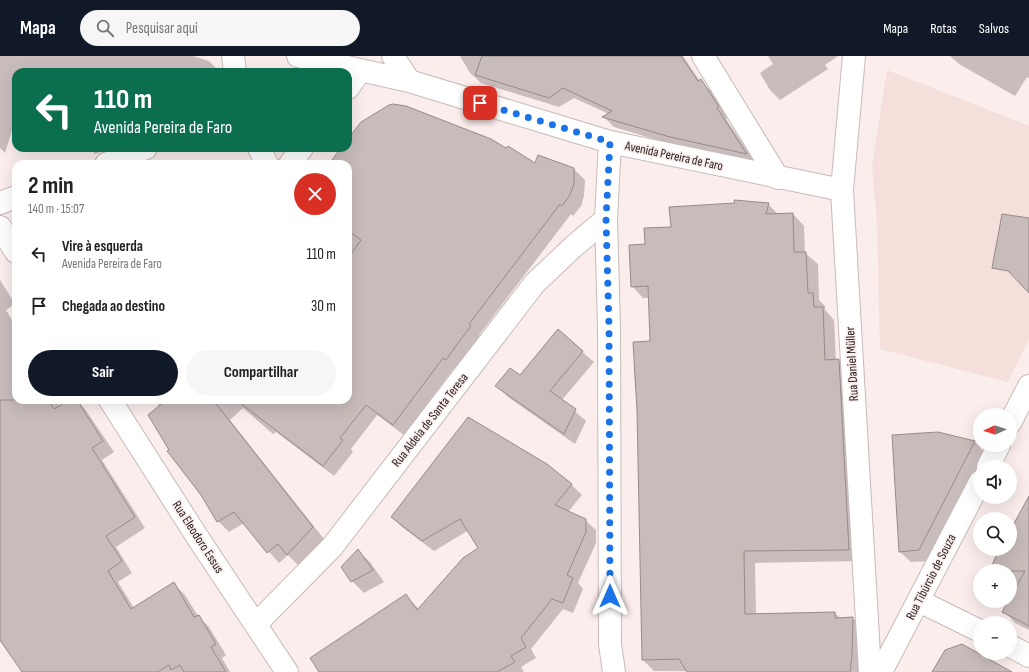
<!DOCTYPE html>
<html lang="pt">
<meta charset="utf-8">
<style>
body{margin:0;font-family:"Sofia Sans Condensed",sans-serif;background:#f6f6f6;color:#222;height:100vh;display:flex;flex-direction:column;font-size:15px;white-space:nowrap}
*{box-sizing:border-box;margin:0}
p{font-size:13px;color:#767676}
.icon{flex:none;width:22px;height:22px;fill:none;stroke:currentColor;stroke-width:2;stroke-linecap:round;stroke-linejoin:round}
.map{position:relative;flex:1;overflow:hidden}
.side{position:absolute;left:12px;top:104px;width:340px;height:244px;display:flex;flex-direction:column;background:#fff;border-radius:12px;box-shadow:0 4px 16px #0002}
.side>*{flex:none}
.hud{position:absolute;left:12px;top:12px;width:340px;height:84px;border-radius:12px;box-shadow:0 4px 16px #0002;background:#0b6e4f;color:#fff;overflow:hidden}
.needle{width:26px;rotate:266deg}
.buttons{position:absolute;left:973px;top:352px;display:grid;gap:8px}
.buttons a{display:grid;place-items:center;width:44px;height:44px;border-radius:50%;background:#fff;box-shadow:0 4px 16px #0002;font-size:20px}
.pin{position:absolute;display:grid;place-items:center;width:34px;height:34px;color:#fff;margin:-17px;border-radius:8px;box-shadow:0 2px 6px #0006}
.me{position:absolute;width:44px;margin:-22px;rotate:0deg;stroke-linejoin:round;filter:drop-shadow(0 0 3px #0008)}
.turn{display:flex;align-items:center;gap:14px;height:84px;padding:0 16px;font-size:18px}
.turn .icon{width:52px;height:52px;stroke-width:2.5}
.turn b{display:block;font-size:28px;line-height:34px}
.round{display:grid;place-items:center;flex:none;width:42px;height:42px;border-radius:21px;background:#f6f6f6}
.head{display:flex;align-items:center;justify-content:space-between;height:68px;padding:0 16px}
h1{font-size:24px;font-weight:700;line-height:30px}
.primary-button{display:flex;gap:8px;margin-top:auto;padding:8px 16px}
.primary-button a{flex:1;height:46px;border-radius:24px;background:#111827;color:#fff;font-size:16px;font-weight:700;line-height:46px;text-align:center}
.primary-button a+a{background:#f6f6f6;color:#222}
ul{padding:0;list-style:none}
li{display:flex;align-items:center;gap:12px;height:52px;padding:0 16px}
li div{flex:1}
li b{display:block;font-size:15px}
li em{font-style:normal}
header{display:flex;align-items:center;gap:24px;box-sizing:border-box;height:56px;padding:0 20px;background:#111827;color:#fff}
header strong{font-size:19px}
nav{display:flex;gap:22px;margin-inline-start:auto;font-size:14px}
.search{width:280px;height:36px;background:#f6f6f6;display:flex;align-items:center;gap:10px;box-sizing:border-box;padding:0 14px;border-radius:22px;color:#767676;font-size:15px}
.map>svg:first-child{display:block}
.built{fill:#f4dfdb}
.shadow{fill:#0003}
.building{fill:#c8bcba;stroke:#978b89}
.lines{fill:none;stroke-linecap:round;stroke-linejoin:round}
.street-casing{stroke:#c7bbb9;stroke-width:24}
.secondary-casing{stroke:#c7bbb9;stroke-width:24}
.street{stroke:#fff;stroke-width:22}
.secondary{stroke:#fff;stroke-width:22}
.route{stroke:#1a73e8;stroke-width:7;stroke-dasharray:0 12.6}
.labels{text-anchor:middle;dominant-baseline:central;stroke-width:3;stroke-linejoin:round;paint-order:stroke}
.street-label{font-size:13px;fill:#201c1b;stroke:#faedeb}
</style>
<header>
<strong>Mapa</strong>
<div class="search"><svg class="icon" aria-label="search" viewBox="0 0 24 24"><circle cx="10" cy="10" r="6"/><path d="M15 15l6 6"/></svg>Pesquisar aqui</div>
<nav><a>Mapa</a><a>Rotas</a><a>Salvos</a></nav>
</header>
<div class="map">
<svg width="1029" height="616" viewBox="0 0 1029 616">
<rect width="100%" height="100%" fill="#faedeb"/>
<!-- built -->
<path class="built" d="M887,14L1029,70V283L1008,326L880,293L877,166L872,110Z"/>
<!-- shadow -->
<path class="shadow" d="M0,0H193L209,5L220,16H16V62L5,97L0,92Z
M460,0H683L700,25L711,35L729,61L726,63L756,107L681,91L614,71L604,61L609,58L574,42L559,51L481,27L470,17Z
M768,0H838L825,9L828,13L780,44L770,34L760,17L773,8Z
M950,0H1029V22L1027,21L1015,40L959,8Z
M348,85L574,113L585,124L584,140L581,150L573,160L571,158L479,279L481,281L457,314L454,312L404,379L377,359L351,393L353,396L334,420L276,376L273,378L243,352L230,364L324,483L298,509L288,499L279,507L244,467L229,476L218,465L170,394L158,348L162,344H348V108H330L343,92H348Z
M89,92H111L95,98Z
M768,148L779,159L793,158L804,170L805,197L818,208L819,244L825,250V254L834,264L836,304H838L850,316L861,505L755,507L756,559L835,557L840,562H853L864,574L863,616L654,615L643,604L637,335L635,333L634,287L651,286L649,242H643L632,230L646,189L672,172Z
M0,224L15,248L6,254L16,271V344H56L60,351L71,344H77L85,353L114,396L102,404L145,472L116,491L132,517L118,526L134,552L174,528L185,539L198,560L209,571L226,599L222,602L230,616H23L0,585Z
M558,275L594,306L562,344L586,365L575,388L508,341L497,330L520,320Z
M938,377L975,386L985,397L930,505L911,506L900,496Z
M571,428L582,439L568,456L585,464L596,474V487L578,527L583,533L573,557L563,553L531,593L536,602L521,611L524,616H320L406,540L419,553L480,492L469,474L434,495L402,471L392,461Z
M1029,440V574L1015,567L1004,555L1008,547L1006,545H1010V515H990L994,507L993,505L999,493H1010V474Z
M358,495L370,506L384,526L364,537L352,525L342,511Z"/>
<!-- building -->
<path class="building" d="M482,0H681L698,25L701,23L719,51L717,52L747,98L670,81L602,61L612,55L563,32L549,42L475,19Z
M393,48L406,50L491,83L506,92L508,90L535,107L538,99L574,112V128L570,139L562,150L560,148L469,268L471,270L458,287L446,304L443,302L393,369L366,349L340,382L343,384L323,410L236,344H348V202L361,184L348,175V108H329L341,92H348V83L361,66L389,49Z
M734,144L769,147L766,158L793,157L794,196H806L808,237H813L814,251H823L825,304L839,303L849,494L744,495L745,558L835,556V562L853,561L852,600L850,616H687L679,603L642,604L637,354L633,286L650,285L648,230L631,231L629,189L645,188L644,172L671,171L669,151L735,147Z
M1002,158L1029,162V237L1008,215L992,212Z
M558,273L583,295L550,335L576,353L564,378L495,330L510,312L520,319Z
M0,344H48L54,353L69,344H77L103,385L92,392L135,461L106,480L122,505L108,515L131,553L174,526L194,561L199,559L216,588L211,591L226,616H184L180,609L171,614L169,609L158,616H22L0,584Z
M166,344H213L313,471L287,499L278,488L267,497L234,456L217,466L201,439L167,395L169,394L148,359Z
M468,361L547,408L572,428L555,449L586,463V476L567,519L573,522L563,547L552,543L521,582L526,591L511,600L515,606L497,616H319L310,602L406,538L417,554L463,502L478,492L460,463L422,485L391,461Z
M938,376L975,385L919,494L899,496L892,379Z
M1029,440V570L1002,556L1008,545H1010V542L1025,515H989L1000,493H1010V475Z
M358,493L373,514L351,526L341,511Z
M962,588L1012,616H932L945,594Z"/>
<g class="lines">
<!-- street casing -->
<g class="street-casing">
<path id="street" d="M233,0L235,16
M298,0L409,25L610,86L842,134
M393,0L409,25
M703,0L778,122
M348,32L361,14
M610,86L606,163L609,271L610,588L614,616
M259,92L267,108
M106,108L146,92
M290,108L302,92
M0,147L16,141
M0,171L16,196
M110,344L196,479L287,616
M919,545L980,575
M256,568L332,491L535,227L573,191L606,163
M1010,590L1029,600"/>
</g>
<!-- secondary casing -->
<g class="secondary-casing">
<path id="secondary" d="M854,0L842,134L870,616
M1010,367L1029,330
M988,411L999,389
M881,616L980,426"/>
</g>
<!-- street -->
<use href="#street" class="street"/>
<!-- secondary -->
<use href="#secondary" class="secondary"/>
</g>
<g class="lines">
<!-- route -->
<path class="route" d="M480,47L610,86L606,163L609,271L610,540"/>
</g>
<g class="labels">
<!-- street labels -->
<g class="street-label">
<text transform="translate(674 100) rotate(12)">Avenida Pereira de Faro</text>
<text transform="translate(852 308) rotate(-93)">Rua Daniel Müller</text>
<text transform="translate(430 364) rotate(-52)">Rua Aldeia de Santa Teresa</text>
<text transform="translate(198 481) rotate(57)">Rua Eleodoro Essus</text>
<text transform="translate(931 521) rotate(-63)">Rua Tibúrcio de Souza</text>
</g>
</g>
</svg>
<div class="buttons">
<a><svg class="needle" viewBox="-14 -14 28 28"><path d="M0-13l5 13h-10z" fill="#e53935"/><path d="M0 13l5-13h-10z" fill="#767676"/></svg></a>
<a><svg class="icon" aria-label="sound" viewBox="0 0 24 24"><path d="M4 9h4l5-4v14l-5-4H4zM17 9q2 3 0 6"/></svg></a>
<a><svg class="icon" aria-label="search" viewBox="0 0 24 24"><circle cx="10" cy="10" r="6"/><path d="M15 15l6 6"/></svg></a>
<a>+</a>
<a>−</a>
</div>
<div class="pin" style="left:480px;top:47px;background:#d93025"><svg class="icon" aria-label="arrive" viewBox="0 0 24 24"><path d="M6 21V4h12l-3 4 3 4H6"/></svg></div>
<svg class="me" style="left:610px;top:540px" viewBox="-20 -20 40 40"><path d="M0-17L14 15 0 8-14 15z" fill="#1a73e8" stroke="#fff" stroke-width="4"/></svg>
<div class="hud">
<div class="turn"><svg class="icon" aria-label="left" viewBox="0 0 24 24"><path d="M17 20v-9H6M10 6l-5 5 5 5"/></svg><div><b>110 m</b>Avenida Pereira de Faro</div></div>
</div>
<section class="side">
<div class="head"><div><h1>2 min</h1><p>140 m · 15:07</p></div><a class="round" style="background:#d93025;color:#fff"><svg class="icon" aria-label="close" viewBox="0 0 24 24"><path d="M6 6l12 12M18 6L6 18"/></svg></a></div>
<ul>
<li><svg class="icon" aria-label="left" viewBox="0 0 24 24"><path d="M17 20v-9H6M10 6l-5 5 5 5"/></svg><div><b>Vire à esquerda</b><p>Avenida Pereira de Faro</p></div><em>110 m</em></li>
<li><svg class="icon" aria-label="arrive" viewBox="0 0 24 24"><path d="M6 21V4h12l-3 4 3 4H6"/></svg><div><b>Chegada ao destino</b></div><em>30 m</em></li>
</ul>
<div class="primary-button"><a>Sair</a><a>Compartilhar</a></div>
</section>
</div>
